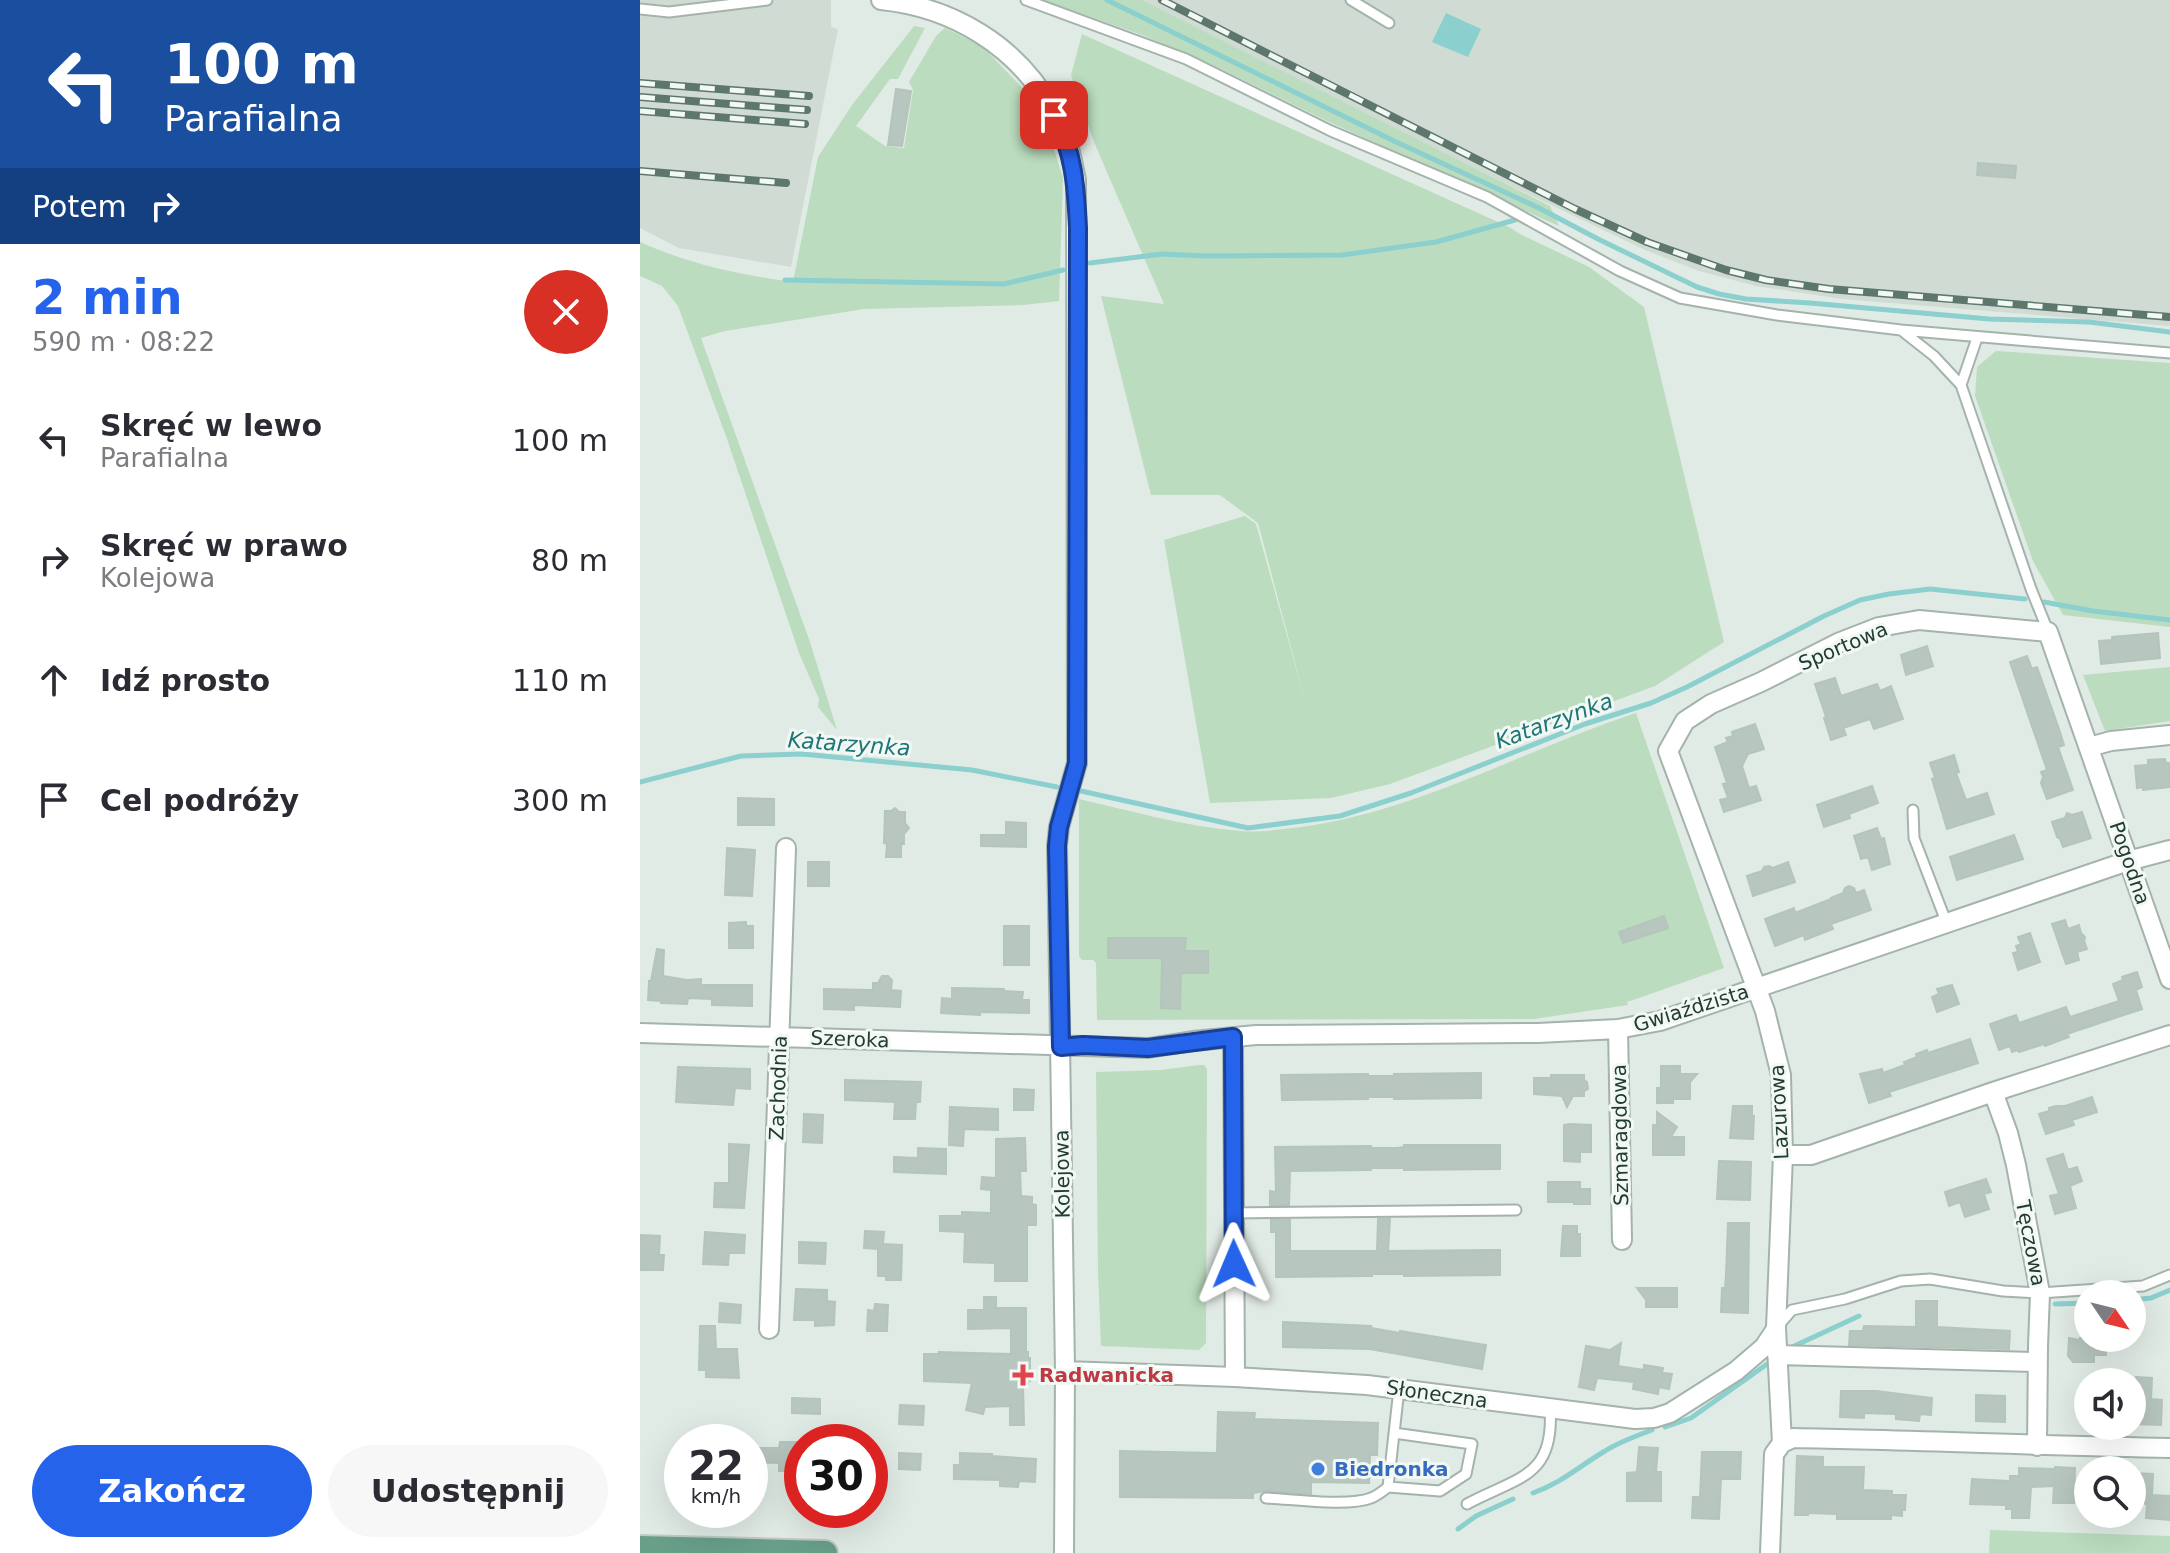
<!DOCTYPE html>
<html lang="pl">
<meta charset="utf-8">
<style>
body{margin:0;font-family:"DejaVu Sans",sans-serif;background:#f7f7f7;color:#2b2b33;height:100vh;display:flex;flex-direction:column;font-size:30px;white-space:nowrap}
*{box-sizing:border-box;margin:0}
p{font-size:26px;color:#7c7c81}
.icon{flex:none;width:44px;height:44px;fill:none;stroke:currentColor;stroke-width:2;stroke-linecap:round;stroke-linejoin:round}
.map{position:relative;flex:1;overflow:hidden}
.sheet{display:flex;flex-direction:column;background:#fff;width:640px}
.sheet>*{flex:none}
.hud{background:#1a4fa0;color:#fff;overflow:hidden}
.needle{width:52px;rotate:125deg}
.buttons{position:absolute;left:1434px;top:1280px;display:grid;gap:16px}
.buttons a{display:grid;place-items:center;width:72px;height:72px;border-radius:50%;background:#fff;box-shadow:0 8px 32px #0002;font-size:40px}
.speed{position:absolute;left:24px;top:1424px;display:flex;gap:16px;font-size:40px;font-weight:700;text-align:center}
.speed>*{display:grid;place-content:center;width:104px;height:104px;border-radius:50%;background:#fff;box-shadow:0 8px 32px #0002;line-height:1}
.speed small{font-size:20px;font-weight:400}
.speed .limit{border:12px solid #d22;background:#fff;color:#111}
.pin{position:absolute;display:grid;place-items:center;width:68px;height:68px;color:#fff;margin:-34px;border-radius:16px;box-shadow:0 4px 12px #0006}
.me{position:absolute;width:88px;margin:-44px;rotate:359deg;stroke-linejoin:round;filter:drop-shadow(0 0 6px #0008)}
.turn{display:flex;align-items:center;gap:28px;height:168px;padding:0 32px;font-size:36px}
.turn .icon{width:104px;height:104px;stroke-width:2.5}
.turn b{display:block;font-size:56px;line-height:68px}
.then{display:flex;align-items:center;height:76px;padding:0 32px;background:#0003;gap:16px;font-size:30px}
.round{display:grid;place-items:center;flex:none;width:84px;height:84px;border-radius:42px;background:#f7f7f7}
.summary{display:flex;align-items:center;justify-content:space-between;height:136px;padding:0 32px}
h1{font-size:48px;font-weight:700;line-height:60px;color:#2563eb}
.button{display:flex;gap:16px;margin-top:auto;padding:16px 32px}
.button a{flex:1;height:92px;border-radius:48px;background:#2563eb;color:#fff;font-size:32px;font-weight:700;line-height:92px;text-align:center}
.button a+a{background:#f7f7f7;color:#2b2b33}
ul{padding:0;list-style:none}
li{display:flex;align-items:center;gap:24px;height:120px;padding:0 32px}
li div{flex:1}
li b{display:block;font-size:30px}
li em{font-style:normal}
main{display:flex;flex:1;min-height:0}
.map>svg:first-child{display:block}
.built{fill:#d0dbd4}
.green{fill:#bbdcbe}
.water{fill:#8bcfce}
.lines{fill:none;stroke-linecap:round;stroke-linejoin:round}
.stream{stroke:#8bcfce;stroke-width:5}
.building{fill:#b7c6be;stroke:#b4c5bb;stroke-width:2}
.lane-casing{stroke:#a4b3ab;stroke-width:13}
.street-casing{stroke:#a4b3ab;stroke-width:22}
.primary-casing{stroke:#c1c8c5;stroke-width:28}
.lane{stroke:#fff;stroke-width:9}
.street{stroke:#fff;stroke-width:18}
.primary{stroke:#679f88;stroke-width:24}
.rail-casing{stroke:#5d776c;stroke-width:8}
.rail{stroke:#f2f8f4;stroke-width:5;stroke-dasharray:15;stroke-linecap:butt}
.route-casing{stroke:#184099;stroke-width:20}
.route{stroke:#2563eb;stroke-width:14}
.health-dot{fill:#e0444e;stroke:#f2f8f4;stroke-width:3}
.shop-dot{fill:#3f7fe0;stroke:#f2f8f4;stroke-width:3}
.labels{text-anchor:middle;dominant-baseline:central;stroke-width:6;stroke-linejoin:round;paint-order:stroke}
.street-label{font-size:20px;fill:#223c31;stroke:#f2f8f4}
.health-label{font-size:20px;font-weight:bold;fill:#be3a42;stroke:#f2f8f4;text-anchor:start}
.shop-label{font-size:20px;font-weight:bold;fill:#366cbe;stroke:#f2f8f4;text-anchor:start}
.water-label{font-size:22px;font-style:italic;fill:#1e7575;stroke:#f2f8f4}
</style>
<main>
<section class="sheet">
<div class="hud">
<div class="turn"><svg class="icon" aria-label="left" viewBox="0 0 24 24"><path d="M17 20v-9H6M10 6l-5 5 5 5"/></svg><div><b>100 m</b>Parafialna</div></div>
<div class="then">Potem<svg class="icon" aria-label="right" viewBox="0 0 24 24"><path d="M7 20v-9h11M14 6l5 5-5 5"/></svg></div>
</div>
<div class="summary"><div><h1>2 min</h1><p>590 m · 08:22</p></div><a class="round" style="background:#d93025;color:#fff"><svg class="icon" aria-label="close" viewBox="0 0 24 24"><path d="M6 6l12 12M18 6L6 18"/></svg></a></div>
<ul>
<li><svg class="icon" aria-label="left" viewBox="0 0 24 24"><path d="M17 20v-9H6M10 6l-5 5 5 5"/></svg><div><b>Skręć w lewo</b><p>Parafialna</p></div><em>100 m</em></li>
<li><svg class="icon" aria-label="right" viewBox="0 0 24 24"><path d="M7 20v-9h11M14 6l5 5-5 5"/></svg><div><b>Skręć w prawo</b><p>Kolejowa</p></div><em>80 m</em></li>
<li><svg class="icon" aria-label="ahead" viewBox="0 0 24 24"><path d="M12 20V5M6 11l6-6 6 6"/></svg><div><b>Idź prosto</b></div><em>110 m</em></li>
<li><svg class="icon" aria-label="arrive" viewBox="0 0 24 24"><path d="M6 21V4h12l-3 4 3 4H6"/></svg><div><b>Cel podróży</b></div><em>300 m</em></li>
</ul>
<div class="button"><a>Zakończ</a><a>Udostępnij</a></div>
</section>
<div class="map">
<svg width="1530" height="1553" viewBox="0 0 1530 1553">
<rect width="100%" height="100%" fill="#e1ebe5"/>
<!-- built -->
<path class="built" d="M0,0H191V27L198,29L151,267L39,248L0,228Z
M502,0H1530V326L1202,299L1116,286L1059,271L1005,250L865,183L664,83Z"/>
<!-- green -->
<path class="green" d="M403,0H502L910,206L919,226L687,121L573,65L502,35Z
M274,26L285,28L258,79H250L216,126L245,146L264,148L273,90L269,82L296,36L305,28L342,46L392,98L410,137L423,178L419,301L383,305L224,309L85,331L61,338L170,642L197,730L178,707L179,699L159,653L87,439L38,306L22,286L0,276V242C49,264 100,275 153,282L178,157L212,105Z
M442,34L869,227L880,234L949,267L1004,307L1084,642L1015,686L750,784L691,798L570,803L524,540L605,516L616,524L666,704L618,523L580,495H511L461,296L524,304L454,142L431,75Z
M1356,351L1530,363V627L1423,615L1393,561L1335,396L1337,367Z
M1530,667V721L1465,731L1443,675Z
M996,713L1084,968L999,998L987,1002L988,1005L894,1019L457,1020L456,963L453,960H442L439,956V799C492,811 546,827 601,831C621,833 641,829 661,827C779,811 884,750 996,713Z
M559,1065H564L567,1069L566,1343L559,1350L461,1346L458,1272L456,1072L521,1070Z
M1350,1530L1530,1536V1553H1349Z"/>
<!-- water -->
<path class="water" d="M806,13L841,29L828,57L792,42Z"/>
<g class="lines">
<!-- stream -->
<path class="stream" d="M467,0L754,141L899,208L958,239L1057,287L1079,294L1106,299L1170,303L1349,319L1449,322L1530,332
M450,263L522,254L566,256L702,255L796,242L875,220
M145,280L364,284L423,270
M1404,602L1453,611L1530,620
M0,782L101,756L162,754L332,770L417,787
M441,791L608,828L700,816L771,793L945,724L1011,703L1047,687L1184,616L1220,600L1249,594L1290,589L1385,599
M1492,1300L1511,1298L1530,1290
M1415,1304L1448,1303
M1150,1348L1219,1316
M1025,1427L1051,1418L1130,1362
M893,1493C923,1482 938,1467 965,1451C979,1442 996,1436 1012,1430
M818,1529L836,1516L873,1499"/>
</g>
<!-- building -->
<path class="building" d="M256,89L271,91L262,146L248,145Z
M1338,163L1376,166L1375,178L1337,175Z
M1518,633L1520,658L1461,664L1459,641L1472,640V637Z
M1287,646L1293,666L1266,675L1261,655Z
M1387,656L1392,669L1397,667L1419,729L1424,745L1418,747L1433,790L1407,799L1401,783L1403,777L1401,772L1407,770L1370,662Z
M1195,678L1201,696L1237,684L1240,691L1251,686L1263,719L1234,729L1230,719L1203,728L1206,735L1191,740L1184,718L1186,717L1175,684Z
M1115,724L1124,749L1108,754L1102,766L1109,788L1116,786L1121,800L1084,812L1080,800L1088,798L1083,784L1087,783L1075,747L1088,742L1086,738L1093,736L1092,732Z
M1314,755L1319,772L1316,773L1326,800L1347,793L1354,814L1307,829L1292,779L1295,778L1290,763Z
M1525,759L1526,763H1530V787L1503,790V787L1497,788L1495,766L1508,765V760Z
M1232,786L1238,803L1209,814L1210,818L1184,827L1177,805Z
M98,798L134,799V825H98Z
M255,808L259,812H265V823L269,828L264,834V844H261V857H246L247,844L244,843L245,811H251Z
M1442,812L1451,838L1423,847L1420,839L1417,837L1412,822L1425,818L1427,813L1432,815Z
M366,822L386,823V847L341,846V835H366Z
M1237,828L1241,839L1244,838L1250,864L1232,870L1228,857L1221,859L1214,836Z
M1374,835L1383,859L1317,880L1310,857Z
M87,848L115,850L112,896L85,895Z
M168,862H189V886H168Z
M1148,862L1155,882L1113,896L1107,876L1122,871L1124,867L1129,866L1133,868Z
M1209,886L1214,888L1216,893L1224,890L1231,910L1191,924L1193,929L1165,940L1164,935L1135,946L1125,919L1154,908L1155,913L1191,899V898L1203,893L1205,888Z
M1024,916L1028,928L983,943L979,932Z
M1425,920L1428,929L1439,925L1441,933L1445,937L1444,941L1447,949L1437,952L1439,960L1426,964L1412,924Z
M106,922V926H113V948H89V923Z
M364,926H389V965H364Z
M1390,933L1400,962L1378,970L1373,953L1378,952L1376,946L1381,944L1378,937Z
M468,938H546L545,951H568V973H541L540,1009L521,1008L522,958H468Z
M17,949L24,950L23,976L47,980L61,979V985H112V1006L72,1005V999L48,998L47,1004L21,1003V1001L8,1000L9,981H11Z
M1497,972L1502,987L1496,990L1502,1009L1427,1034L1429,1037L1405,1046L1404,1044L1379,1052L1378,1050L1372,1052L1370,1046L1359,1050L1350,1024L1376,1015L1379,1023L1426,1007L1430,1017L1479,1001L1473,984L1483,980L1482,977Z
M242,976H248L252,980L251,990L261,991L260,1007L214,1005V1010L184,1009V989L233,990V983H238Z
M1312,985L1319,1004L1297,1012L1292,997L1299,994L1297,989Z
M312,988L364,989V991L383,992L382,1000H389V1013L340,1012V1015L301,1013L302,998L312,999Z
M1330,1039L1338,1063L1249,1092L1251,1096L1229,1103L1220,1074L1242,1069L1243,1073L1265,1065L1264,1062L1277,1057L1276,1054L1287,1050L1288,1053Z
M1021,1066H1040V1074H1057L1050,1082V1099H1033V1103H1017V1088H1021Z
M38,1067L110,1069V1089L95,1088L93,1105L36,1102Z
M841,1073V1098L754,1099V1097H728V1099L642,1100L641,1075L728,1074V1076H754V1074Z
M911,1075H944V1080L947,1082L948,1089L944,1091V1096H933L927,1107L922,1096L894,1094V1078H911Z
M205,1080L281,1082L280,1102H276L275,1119H254L255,1102L205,1100Z
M374,1089L394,1090L393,1110H374Z
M1452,1097L1457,1112L1432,1120L1434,1125L1406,1134L1399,1114L1409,1111V1108L1416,1106H1425Z
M1093,1106H1112V1116H1114L1113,1139L1090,1138Z
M310,1107L358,1109V1130L324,1129L323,1146L309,1145Z
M1017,1112L1037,1127L1031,1137H1044V1155H1013V1125H1017Z
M164,1114L183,1115L182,1143L163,1142Z
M930,1124L951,1125V1152H940V1162L924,1161V1125Z
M385,1138L386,1171H380L381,1196L392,1197V1204L396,1205V1225H387V1281H355V1263L324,1262L325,1232L300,1231V1216H322V1212L351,1213V1190L341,1189L342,1177L356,1178V1139Z
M89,1144L109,1145L104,1208L74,1207L75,1183H89Z
M764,1145H860V1169L764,1170V1168H731V1170L650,1171L649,1205H630V1191L636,1192L635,1147L731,1146V1148H757L764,1147Z
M278,1148L306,1149V1174L254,1172V1157L278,1158Z
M1423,1154L1428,1170L1437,1167L1442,1181L1430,1186L1436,1208L1415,1214L1410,1196L1419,1194L1407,1159Z
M1079,1161L1111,1162L1110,1200L1077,1199Z
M1346,1179L1351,1192L1344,1194L1349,1209L1325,1217L1320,1202L1309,1206L1305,1192Z
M908,1182H940V1189H950V1204H934V1202H908Z
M738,1219H750L748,1251L860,1250V1275L764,1276V1274H732V1276L636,1277V1232H631V1220H650V1251H737Z
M1088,1223H1109L1108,1313L1081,1312L1082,1288H1085L1086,1275Z
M923,1226H937V1234H940V1256H921Z
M225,1231L244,1232L243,1244L262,1245L261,1280H246V1276H238V1249L224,1248Z
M65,1232L105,1235L104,1253H89L88,1265L63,1264Z
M0,1235L20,1236L19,1255H24L23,1270H0Z
M159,1242L186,1243L185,1264L159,1263Z
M997,1288H1037V1307H1006V1300Z
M156,1289L187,1290V1301L195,1302L194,1325L175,1326V1320H154Z
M344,1297H356V1308H386V1352H388V1358H390V1381H388V1384H383L384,1425H370V1406L345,1407L343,1414L326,1410L332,1383L284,1381V1354H299V1352L371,1354V1328L328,1329V1310H344Z
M1276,1301H1297V1327L1370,1331L1369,1349L1209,1345L1210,1331H1223L1224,1326L1276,1327Z
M80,1303L101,1305L100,1323L79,1322Z
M235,1304L248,1305L247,1331H227L228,1310L234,1311Z
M643,1322L731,1326V1328L760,1333V1331L846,1345L842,1369L730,1349L643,1347Z
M60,1326H75L76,1349H97L99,1378L66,1377V1370H59Z
M1429,1338L1440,1340V1338H1466V1355H1454V1362H1433L1428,1356Z
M981,1343L978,1366L1004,1370V1365L1023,1368L1022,1373L1032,1374L1029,1389L1019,1387L1018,1394L993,1389L994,1382L957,1378L954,1390L939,1387L946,1346L970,1350Z
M1496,1377L1512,1378L1511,1399L1522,1400L1521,1425L1496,1424V1418H1494Z
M1201,1391H1237L1292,1398L1291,1415L1280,1414L1279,1421L1256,1419V1414L1224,1413V1418L1200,1417Z
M1336,1395L1365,1396V1422L1336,1421Z
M152,1398L180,1399V1414L152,1413Z
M260,1405L284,1406L283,1425L259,1424Z
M578,1412L615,1413L614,1419L738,1423L737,1455H730L729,1483L671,1482V1494L626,1491L613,1493V1498L480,1497V1451L577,1453Z
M140,1442H162V1471H139V1463L110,1462V1448H139Z
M999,1447L1018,1448L1016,1472H1021V1501H987V1473L997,1472Z
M1062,1452H1101L1100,1479H1081L1079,1519L1052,1518L1053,1497H1060Z
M259,1453L281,1454L280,1470L259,1469Z
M320,1453L352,1454V1456L396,1459L395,1482L379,1481L378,1487L360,1486V1480L314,1479V1465H320Z
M1157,1456L1183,1457V1467H1224L1223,1490L1252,1491V1495H1266L1265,1510H1262V1516L1251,1515V1519H1197V1514L1168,1513V1515H1155Z
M1415,1467L1435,1468L1434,1503H1413L1414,1486L1391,1487L1389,1518H1372V1509H1366V1505L1330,1504L1332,1479L1370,1481V1476H1379V1468L1415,1469Z
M1492,1473L1513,1474L1512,1495L1530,1496V1520L1506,1518L1507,1504L1492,1502Z"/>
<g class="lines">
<!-- lane casing -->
<g class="lane-casing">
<path id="lane" d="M386,0L546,59L691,131L847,197L980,271L1040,298L1137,315L1261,330L1530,353
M711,0L749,23
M0,9L29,12L127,0
M1261,330L1294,356L1321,385L1337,338
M1321,385L1391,589L1408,631
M1273,810L1274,838L1307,924
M593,1213L876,1210
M1139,1325L1152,1310L1205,1299L1261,1281L1290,1279L1363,1291L1400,1293L1503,1286L1530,1275
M754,1433L832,1444L826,1474L800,1491L748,1487L759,1389
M626,1498C652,1499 708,1507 731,1498C737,1496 743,1491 748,1487
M827,1504C877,1477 915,1478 910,1408"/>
</g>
<!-- street casing -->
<g class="street-casing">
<path id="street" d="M241,0C312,7 378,46 412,110C417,119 423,128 426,138C431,152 433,166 436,180L437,763L419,827L417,846L425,1371L424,1553
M1449,747L1471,741L1530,735
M978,1029L982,1240
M0,1033L508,1048L553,1041L616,1035L898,1033L978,1029L1020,1021L1488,861L1530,850
M593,1037L595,1377
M1353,1092L1368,1133L1376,1165L1400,1293L1398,1346L1397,1446
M1143,1155H1171L1353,1092L1530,1035
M129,1329L146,848
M1137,1355L1397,1362
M425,1371L595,1377L727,1385L995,1419L1014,1418L1030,1413L1096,1371L1124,1347L1136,1329
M1142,1443L1136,1328L1143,1155L1141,1075L1125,1011L1028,751L1045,721L1071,704L1121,682L1198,643L1239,627L1279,620L1408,632L1530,979
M1130,1553L1134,1454L1142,1443L1153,1438C1279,1440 1404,1446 1530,1448"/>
</g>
<!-- primary casing -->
<g class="primary-casing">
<path id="primary" d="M0,1548L185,1553"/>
</g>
<!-- lane -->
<use href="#lane" class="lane"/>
<!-- street -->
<use href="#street" class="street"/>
<!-- primary -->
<use href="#primary" class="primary"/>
<!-- rail casing -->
<g class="rail-casing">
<path id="rail" d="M522,0L935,209L1007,242L1086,270L1126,280L1189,289L1530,317
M0,83L169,96
M0,97L167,110
M0,111L165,124
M0,171L146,183"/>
</g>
<!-- rail -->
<use href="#rail" class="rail"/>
</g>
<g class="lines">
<!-- route casing -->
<g class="route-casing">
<path id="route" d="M414,115C434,152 436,186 438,228L437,763L419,827L417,846L421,1047L443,1045L508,1048L593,1037L594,1264"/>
</g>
<!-- route -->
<use href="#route" class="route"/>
</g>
<!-- markers -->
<path class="health-dot" d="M379 1363h8v8h8v8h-8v8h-8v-8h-8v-8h8z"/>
<circle class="shop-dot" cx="678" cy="1469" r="8"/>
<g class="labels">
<!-- street labels -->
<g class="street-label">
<text transform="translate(1203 646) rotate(-23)">Sportowa</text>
<text transform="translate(1490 863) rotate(71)">Pogodna</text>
<text transform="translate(1051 1008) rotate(-17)">Gwiaździsta</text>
<text transform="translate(210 1039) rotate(2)">Szeroka</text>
<text transform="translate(138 1088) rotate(-88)">Zachodnia</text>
<text transform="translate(1139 1112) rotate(-93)">Lazurowa</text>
<text transform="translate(980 1135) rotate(-91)">Szmaragdowa</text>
<text transform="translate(422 1174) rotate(-91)">Kolejowa</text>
<text transform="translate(1391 1243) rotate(79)">Tęczowa</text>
<text transform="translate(797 1394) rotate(8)">Słoneczna</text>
</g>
<!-- health labels -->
<g class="health-label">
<text x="399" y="1375">Radwanicka</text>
</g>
<!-- shop labels -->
<g class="shop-label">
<text x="694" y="1469">Biedronka</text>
</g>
<!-- water labels -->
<g class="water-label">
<text transform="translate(914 721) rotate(-20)">Katarzynka</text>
<text transform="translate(209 744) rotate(4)">Katarzynka</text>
</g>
</g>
</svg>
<div class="buttons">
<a><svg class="needle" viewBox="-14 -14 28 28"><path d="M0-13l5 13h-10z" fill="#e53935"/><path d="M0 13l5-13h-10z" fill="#7c7c81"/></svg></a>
<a><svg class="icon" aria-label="sound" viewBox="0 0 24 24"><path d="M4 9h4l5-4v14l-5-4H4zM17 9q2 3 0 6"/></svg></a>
<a><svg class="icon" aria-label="search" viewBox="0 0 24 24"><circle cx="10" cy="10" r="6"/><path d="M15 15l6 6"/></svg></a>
</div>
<div class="speed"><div>22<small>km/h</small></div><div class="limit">30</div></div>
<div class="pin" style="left:414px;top:115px;background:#d93025"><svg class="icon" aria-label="arrive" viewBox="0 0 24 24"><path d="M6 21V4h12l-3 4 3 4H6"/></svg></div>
<svg class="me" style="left:594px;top:1264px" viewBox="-20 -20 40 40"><path d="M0-17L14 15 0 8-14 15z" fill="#2563eb" stroke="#fff" stroke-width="4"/></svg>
</div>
</main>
